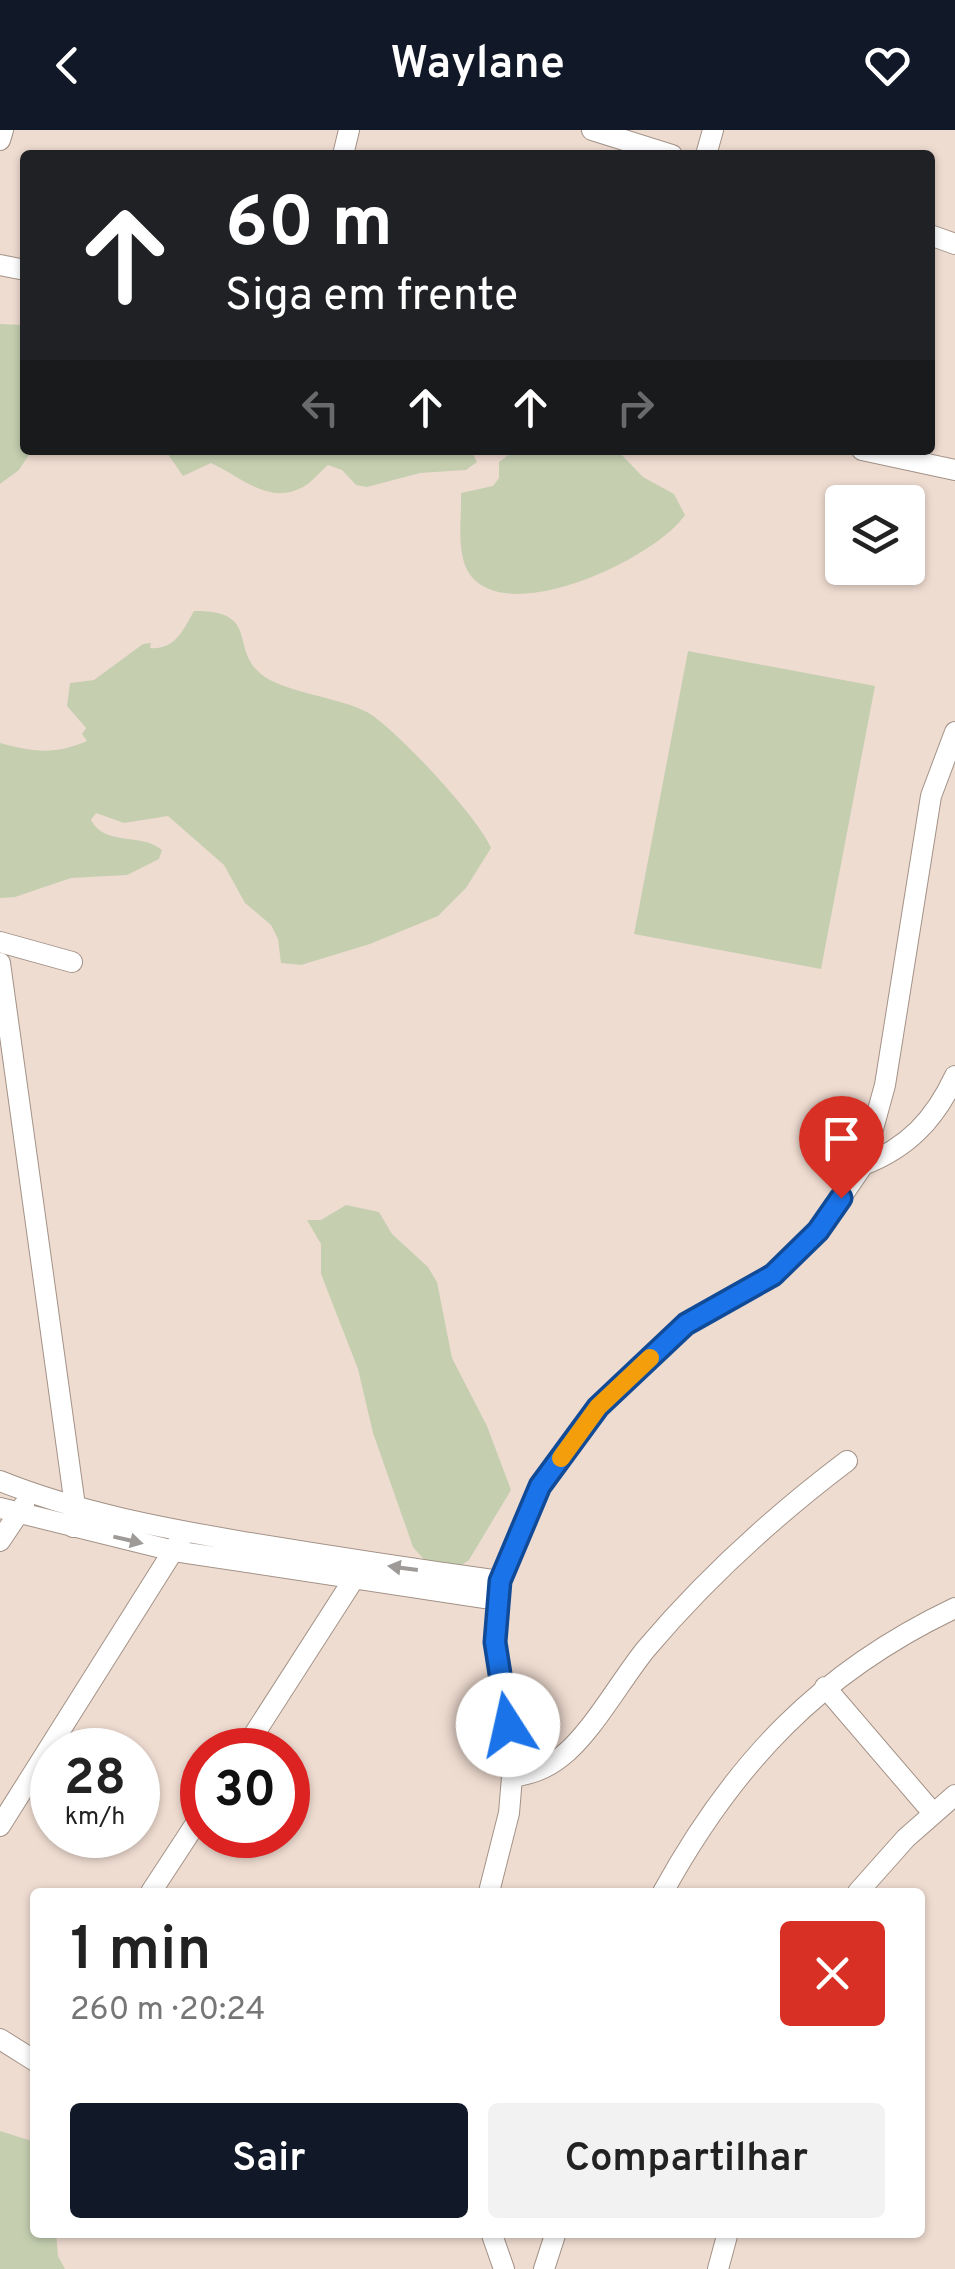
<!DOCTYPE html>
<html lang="pt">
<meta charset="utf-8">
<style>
body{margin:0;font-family:Overpass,sans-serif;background:#f2f2f2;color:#222;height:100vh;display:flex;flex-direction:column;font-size:38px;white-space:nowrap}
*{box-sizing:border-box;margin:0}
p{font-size:32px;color:#767676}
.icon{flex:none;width:55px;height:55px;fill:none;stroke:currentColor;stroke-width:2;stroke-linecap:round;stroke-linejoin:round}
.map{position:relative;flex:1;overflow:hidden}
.sheet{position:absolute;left:30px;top:1758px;width:895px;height:350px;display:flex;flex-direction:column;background:#fff;border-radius:10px;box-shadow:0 2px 8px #0004}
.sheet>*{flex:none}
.banner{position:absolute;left:20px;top:20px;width:915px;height:305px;border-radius:10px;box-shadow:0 2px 8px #0004;background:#202124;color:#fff;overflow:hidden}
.tools{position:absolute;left:825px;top:355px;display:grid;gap:20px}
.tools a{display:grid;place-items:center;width:100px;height:100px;border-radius:10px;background:#fff;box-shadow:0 2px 8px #0004;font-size:50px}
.speed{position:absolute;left:30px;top:1598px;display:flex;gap:20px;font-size:50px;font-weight:700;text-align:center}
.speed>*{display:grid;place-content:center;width:130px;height:130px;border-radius:50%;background:#fff;box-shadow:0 2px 8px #0004;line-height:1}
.speed small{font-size:25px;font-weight:400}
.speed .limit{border:15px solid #d22;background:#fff;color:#111}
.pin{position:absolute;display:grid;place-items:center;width:85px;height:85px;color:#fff;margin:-102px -42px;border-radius:50% 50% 50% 0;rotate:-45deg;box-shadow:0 0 10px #0007}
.pin .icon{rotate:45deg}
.me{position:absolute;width:110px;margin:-55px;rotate:350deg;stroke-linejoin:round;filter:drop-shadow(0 0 8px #0008)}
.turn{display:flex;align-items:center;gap:35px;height:210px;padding:0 40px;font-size:45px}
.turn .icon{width:130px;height:130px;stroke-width:2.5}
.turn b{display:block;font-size:70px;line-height:85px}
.lanes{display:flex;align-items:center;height:95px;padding:0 40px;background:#0003;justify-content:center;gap:50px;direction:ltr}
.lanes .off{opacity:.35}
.round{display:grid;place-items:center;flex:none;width:105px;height:105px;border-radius:10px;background:#f2f2f2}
.overview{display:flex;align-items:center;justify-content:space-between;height:170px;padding:0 40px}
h1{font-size:60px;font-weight:600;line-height:75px}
.action{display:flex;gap:20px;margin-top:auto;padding:20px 40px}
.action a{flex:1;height:115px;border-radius:10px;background:#111827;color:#fff;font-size:40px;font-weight:600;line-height:115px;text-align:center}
.action a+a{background:#f2f2f2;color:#222}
header{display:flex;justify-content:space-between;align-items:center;height:130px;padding:0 40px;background:#111827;color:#fff;font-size:45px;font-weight:600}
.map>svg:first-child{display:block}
.green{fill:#c5cfb0}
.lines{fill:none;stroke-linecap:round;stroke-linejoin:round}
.minor-casing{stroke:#a39287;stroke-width:22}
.minor{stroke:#fff;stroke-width:20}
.oneway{fill:#9e9a98}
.route-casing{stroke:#114b97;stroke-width:25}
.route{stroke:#1a73e8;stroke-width:18}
.slow{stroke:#f59e0b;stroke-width:18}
</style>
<header><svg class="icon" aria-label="back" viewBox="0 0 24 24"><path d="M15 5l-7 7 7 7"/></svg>Waylane<svg class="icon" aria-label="heart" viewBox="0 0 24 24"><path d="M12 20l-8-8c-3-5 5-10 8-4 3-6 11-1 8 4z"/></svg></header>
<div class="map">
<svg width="955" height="2139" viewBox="0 0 955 2139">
<rect width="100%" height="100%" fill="#efdcd1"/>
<!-- green -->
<path class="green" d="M0,194L25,195V320H32L19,340L0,354Z
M165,320H471L477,332L466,340L420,343L367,357L356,355L342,340L328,335C320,342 312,352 303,357C269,376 240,346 211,333L183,346Z
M515,320H566L577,325L583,320H617L643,347L674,364L685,385C657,427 512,497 471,446C455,426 462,387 461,363L493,356L499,348V332Z
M194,481C263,480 227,521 265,547C287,562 340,568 367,582C395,598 479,688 491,718L466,758L438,786L370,814L301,835L281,833L278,809L271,795L245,773L224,735L168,686L124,693L96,683L91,690C105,717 141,702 162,720L159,729L127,745L71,748L15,767L0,768V613C35,622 53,625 87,611L82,604L86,598L67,576L70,553L94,550L143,514L151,513L150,518C175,520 183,500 194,481Z
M688,521L875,556L821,839L634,804Z
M346,1075L379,1082L392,1104L428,1137L437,1152L452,1228L487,1296L511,1360L469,1430L441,1449L413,1417L373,1303L358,1239L321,1144V1114L307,1090H321Z
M0,2001L35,2012V2102L56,2103L58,2126L65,2139H0Z"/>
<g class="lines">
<!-- minor casing -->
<g class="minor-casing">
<path id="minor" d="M592,0L672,25
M0,10L3,0
M343,25L349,0
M706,25L713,0
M930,105L955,114
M0,135L25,140
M862,320L955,340
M0,812L72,832
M0,833L75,1376L73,1397
M863,1035C908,1018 935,989 955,946
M0,1351C77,1382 162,1398 244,1412C329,1426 414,1439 500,1451
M0,1378L174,1421L498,1470
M0,1411L24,1375
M825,1557L933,1683
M244,1620L359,1441
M512,1647C531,1644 546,1639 561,1627C592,1603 620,1551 646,1519C706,1448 773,1387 847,1331
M0,1696L180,1410
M151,1762L202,1684
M489,1762L509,1683L512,1647L495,1512L500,1451L540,1356L598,1277L686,1193L773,1145L818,1101L863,1035L885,955L931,666L955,602
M663,1762C734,1633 820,1542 955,1478
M858,1762L906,1708L955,1665
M0,1909L35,1931
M491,2102L504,2139
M544,2139L556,2102
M718,2139L728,2102"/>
</g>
<!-- minor -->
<use href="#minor" class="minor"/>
</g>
<!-- one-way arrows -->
<defs><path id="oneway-solid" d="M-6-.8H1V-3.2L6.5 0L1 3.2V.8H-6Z" transform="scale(2.5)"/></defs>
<g class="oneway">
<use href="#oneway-solid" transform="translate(128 1410) rotate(13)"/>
<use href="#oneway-solid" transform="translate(403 1438) rotate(-172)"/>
</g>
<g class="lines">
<!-- route casing -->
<g class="route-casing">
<path id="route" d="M508,1595L495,1512L500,1451L540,1356L598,1277L686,1194L773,1145L818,1101L841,1068"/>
</g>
<!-- route -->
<use href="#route" class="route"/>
<!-- slow -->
<path class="slow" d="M561,1328L598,1277L650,1228"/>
</g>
</svg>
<div class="tools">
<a><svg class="icon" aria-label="layers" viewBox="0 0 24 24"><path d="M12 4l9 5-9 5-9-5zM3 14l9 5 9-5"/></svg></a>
</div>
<div class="speed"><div>28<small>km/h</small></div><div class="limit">30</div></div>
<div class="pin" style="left:841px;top:1068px;background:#d93025"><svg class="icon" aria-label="arrive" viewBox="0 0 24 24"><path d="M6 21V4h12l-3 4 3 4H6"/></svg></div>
<svg class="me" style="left:508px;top:1595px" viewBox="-20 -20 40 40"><circle r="19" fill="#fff"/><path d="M0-13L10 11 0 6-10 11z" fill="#1a73e8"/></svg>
<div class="banner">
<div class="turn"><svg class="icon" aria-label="ahead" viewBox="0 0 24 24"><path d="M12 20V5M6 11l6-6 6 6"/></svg><div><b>60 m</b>Siga em frente</div></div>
<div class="lanes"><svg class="icon off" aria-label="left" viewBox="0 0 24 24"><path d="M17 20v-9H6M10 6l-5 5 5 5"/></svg><svg class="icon" aria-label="ahead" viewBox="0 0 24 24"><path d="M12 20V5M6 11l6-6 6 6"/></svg><svg class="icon" aria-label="ahead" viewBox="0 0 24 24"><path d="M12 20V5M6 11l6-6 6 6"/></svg><svg class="icon off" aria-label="right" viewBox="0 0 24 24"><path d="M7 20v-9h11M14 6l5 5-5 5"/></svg></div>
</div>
<section class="sheet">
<div class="overview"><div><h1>1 min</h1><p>260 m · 20:24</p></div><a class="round" style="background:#d93025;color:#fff"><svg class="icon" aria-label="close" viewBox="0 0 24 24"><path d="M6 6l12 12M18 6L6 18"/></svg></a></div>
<div class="action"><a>Sair</a><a>Compartilhar</a></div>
</section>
</div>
